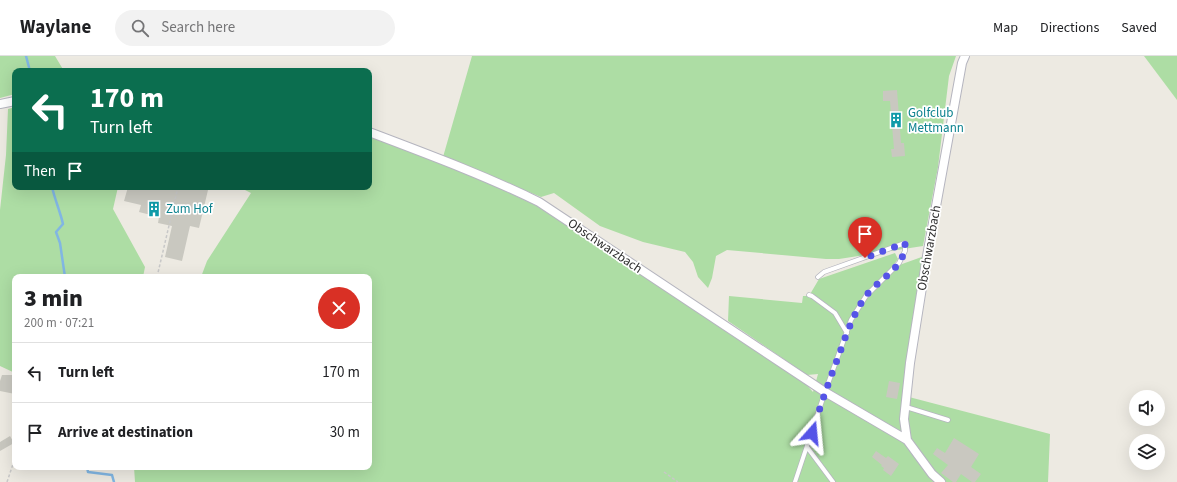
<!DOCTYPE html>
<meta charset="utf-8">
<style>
body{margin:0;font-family:"Source Sans 3",sans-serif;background:#f2f2f2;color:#202124;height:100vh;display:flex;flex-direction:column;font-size:15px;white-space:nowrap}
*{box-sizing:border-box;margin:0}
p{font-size:13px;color:#757577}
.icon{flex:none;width:22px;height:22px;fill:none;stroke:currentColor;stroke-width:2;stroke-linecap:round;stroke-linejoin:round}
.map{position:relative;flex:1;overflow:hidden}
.panel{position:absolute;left:12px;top:218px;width:360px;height:196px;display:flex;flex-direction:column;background:#fff;border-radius:8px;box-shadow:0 4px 16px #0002}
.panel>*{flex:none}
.top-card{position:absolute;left:12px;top:12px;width:360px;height:122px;border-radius:8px;box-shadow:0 4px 16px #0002;background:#0b6e4f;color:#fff;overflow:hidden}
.fabs{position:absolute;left:1129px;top:334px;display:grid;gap:8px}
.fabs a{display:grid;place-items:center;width:36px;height:36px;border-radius:50%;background:#fff;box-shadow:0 4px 16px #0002;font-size:20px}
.pin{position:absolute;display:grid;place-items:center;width:34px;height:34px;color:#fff;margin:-41px -17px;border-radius:50% 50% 50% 0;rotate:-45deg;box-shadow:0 0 4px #0007}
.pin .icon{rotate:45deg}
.me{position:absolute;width:44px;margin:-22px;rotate:18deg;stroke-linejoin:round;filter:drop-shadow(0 0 3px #0008)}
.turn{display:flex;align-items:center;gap:14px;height:84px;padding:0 12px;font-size:18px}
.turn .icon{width:52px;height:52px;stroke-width:2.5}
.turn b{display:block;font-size:28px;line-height:34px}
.then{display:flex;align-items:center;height:38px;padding:0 12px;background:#0003;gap:8px;font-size:15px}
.round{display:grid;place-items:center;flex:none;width:42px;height:42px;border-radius:21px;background:#f2f2f2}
.overview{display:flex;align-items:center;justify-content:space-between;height:68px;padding:0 12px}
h1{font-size:24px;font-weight:800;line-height:30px}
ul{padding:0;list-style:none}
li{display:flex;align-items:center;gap:12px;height:60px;padding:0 12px;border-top:1px solid #e0e0e0}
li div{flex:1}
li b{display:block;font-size:15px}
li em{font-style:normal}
header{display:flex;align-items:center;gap:24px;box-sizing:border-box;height:56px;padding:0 20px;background:#fff;border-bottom:1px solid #e0e0e0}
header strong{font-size:19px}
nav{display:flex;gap:22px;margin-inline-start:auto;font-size:14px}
.search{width:280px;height:36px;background:#f2f2f2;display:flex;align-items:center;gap:10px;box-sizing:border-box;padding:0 14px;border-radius:22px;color:#757577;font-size:15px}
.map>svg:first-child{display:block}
.green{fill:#addda4}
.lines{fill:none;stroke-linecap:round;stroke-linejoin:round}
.stream{stroke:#81b6e3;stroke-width:2.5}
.building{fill:#c9c8c0}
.service-casing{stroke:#b5b5bf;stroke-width:5.5}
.minor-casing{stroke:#b5b5bf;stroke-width:10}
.path{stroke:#c8c8c8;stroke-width:1.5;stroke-dasharray:3 2;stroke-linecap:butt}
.service{stroke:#fff;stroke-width:4}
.minor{stroke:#fff;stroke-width:8}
.route{stroke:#5554e7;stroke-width:7;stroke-dasharray:0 12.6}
.labels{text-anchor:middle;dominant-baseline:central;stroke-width:3.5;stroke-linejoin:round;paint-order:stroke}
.culture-label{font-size:13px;fill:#0d838f;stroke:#fff;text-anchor:start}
.street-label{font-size:13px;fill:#2d2d2d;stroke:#fff}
</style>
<header>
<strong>Waylane</strong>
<div class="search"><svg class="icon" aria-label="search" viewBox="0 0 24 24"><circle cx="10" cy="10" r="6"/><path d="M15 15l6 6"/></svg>Search here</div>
<nav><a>Map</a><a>Directions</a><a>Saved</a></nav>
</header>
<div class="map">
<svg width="1177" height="426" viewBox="0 0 1177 426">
<rect width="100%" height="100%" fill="#edeae2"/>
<!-- green -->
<path class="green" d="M0,0H55L64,15H15V38L0,42Z
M472,0H956L949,20L938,111L923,190L839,203H826L727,194L716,200L712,222L708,232L698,221L693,206L685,196L643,186L600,170L554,137L541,141L443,101Z
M1144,0H1177V44Z
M15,51V131H118L113,153L145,211L143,221H15V317L0,310V154L6,99L8,53Z
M369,81L455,111L537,150L803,325L813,336L818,318L807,319L728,265L729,240L802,247L803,240H809L819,223L895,197L898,203L891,212L930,198L909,341L1050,378L1048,426H135L134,411H369V221H201L207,205L251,137L239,131H369Z"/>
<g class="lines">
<!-- stream -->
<path class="stream" d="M26,0L30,15
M52,131C55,144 60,155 63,168L56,176L60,187L65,221
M87,411L88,416L112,419L114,426"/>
</g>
<!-- building -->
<path class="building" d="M897,34L901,87H904L905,100L892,101L891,93H894L890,45H883V35Z
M128,131H193L208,134L199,172L190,170L182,205L165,201L172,170L158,167L159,161L139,156L141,149L124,145Z
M2,319H13L12,325H15V338L0,335V325Z
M889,325L900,327L897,343L886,341Z
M10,380L14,387L0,395V386Z
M954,382L979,398L971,411L981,418L975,426H972L961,418L956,426H953L941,417L948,409L933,398L937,392L945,397Z
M876,395L886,402L888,400L899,408L891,420L883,414L884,412L881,410L882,409L872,401Z"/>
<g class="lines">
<!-- service casing -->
<g class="service-casing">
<path id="service" d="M809,239L812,240L835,257L847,277
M906,351L948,364
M807,391L833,426
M795,426L825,336L851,264L866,240L899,207L905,195V187L824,216L818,221"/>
</g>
<!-- minor casing -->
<g class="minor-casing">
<path id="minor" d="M0,48L15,45
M369,76C427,98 484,119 539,146L825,336L907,384L932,418L941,426
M907,384L904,363L910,307L927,200L962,7L965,0"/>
</g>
<!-- path -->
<path class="path" d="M157,221L178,131
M664,416L678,426
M7,426L15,402"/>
<!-- service -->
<use href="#service" class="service"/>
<!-- minor -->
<use href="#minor" class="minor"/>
</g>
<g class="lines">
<!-- route -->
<path class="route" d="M812,377C820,351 829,325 839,299C846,279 853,259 865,241C878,223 906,212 905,187L865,202"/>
</g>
<!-- icons -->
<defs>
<g id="building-bare" transform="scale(1.2)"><path d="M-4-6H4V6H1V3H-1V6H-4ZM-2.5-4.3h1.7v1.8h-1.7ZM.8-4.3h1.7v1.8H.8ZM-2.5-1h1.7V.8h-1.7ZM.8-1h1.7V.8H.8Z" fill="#0f9aa8" stroke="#fff" stroke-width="2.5" paint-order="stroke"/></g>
</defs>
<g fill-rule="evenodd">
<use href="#building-bare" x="896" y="64"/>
<use href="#building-bare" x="154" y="153"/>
</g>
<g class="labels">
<!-- culture labels -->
<g class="culture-label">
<text x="908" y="57">Golfclub<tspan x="908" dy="15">Mettmann</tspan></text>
<text x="166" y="153">Zum Hof</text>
</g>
<!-- street labels -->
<g class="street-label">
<text transform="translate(605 190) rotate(34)">Obschwarzbach</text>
<text transform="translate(929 192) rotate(-80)">Obschwarzbach</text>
</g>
</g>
</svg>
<div class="fabs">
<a><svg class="icon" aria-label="sound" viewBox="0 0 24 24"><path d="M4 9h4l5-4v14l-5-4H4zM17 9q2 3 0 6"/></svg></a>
<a><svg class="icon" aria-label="layers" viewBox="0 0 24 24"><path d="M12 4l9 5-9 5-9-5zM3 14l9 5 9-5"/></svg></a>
</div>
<div class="pin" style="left:865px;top:202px;background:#d93025"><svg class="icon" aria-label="arrive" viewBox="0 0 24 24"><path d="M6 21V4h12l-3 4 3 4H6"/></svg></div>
<svg class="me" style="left:812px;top:377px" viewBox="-20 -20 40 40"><path d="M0-17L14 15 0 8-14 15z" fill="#5554e7" stroke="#fff" stroke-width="4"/></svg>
<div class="top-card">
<div class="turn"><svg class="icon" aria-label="left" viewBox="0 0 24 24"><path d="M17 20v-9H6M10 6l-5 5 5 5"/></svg><div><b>170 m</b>Turn left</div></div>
<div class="then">Then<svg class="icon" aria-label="arrive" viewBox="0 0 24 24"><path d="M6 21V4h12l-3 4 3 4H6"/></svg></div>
</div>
<section class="panel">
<div class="overview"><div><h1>3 min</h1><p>200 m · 07:21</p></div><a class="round" style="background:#d93025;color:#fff"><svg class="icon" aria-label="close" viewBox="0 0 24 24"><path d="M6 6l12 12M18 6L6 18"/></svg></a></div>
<ul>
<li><svg class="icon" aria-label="left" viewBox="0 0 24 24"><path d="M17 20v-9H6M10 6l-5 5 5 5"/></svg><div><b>Turn left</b></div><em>170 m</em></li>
<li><svg class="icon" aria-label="arrive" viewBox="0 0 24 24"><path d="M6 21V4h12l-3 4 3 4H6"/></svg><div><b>Arrive at destination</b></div><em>30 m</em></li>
</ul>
</section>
</div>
